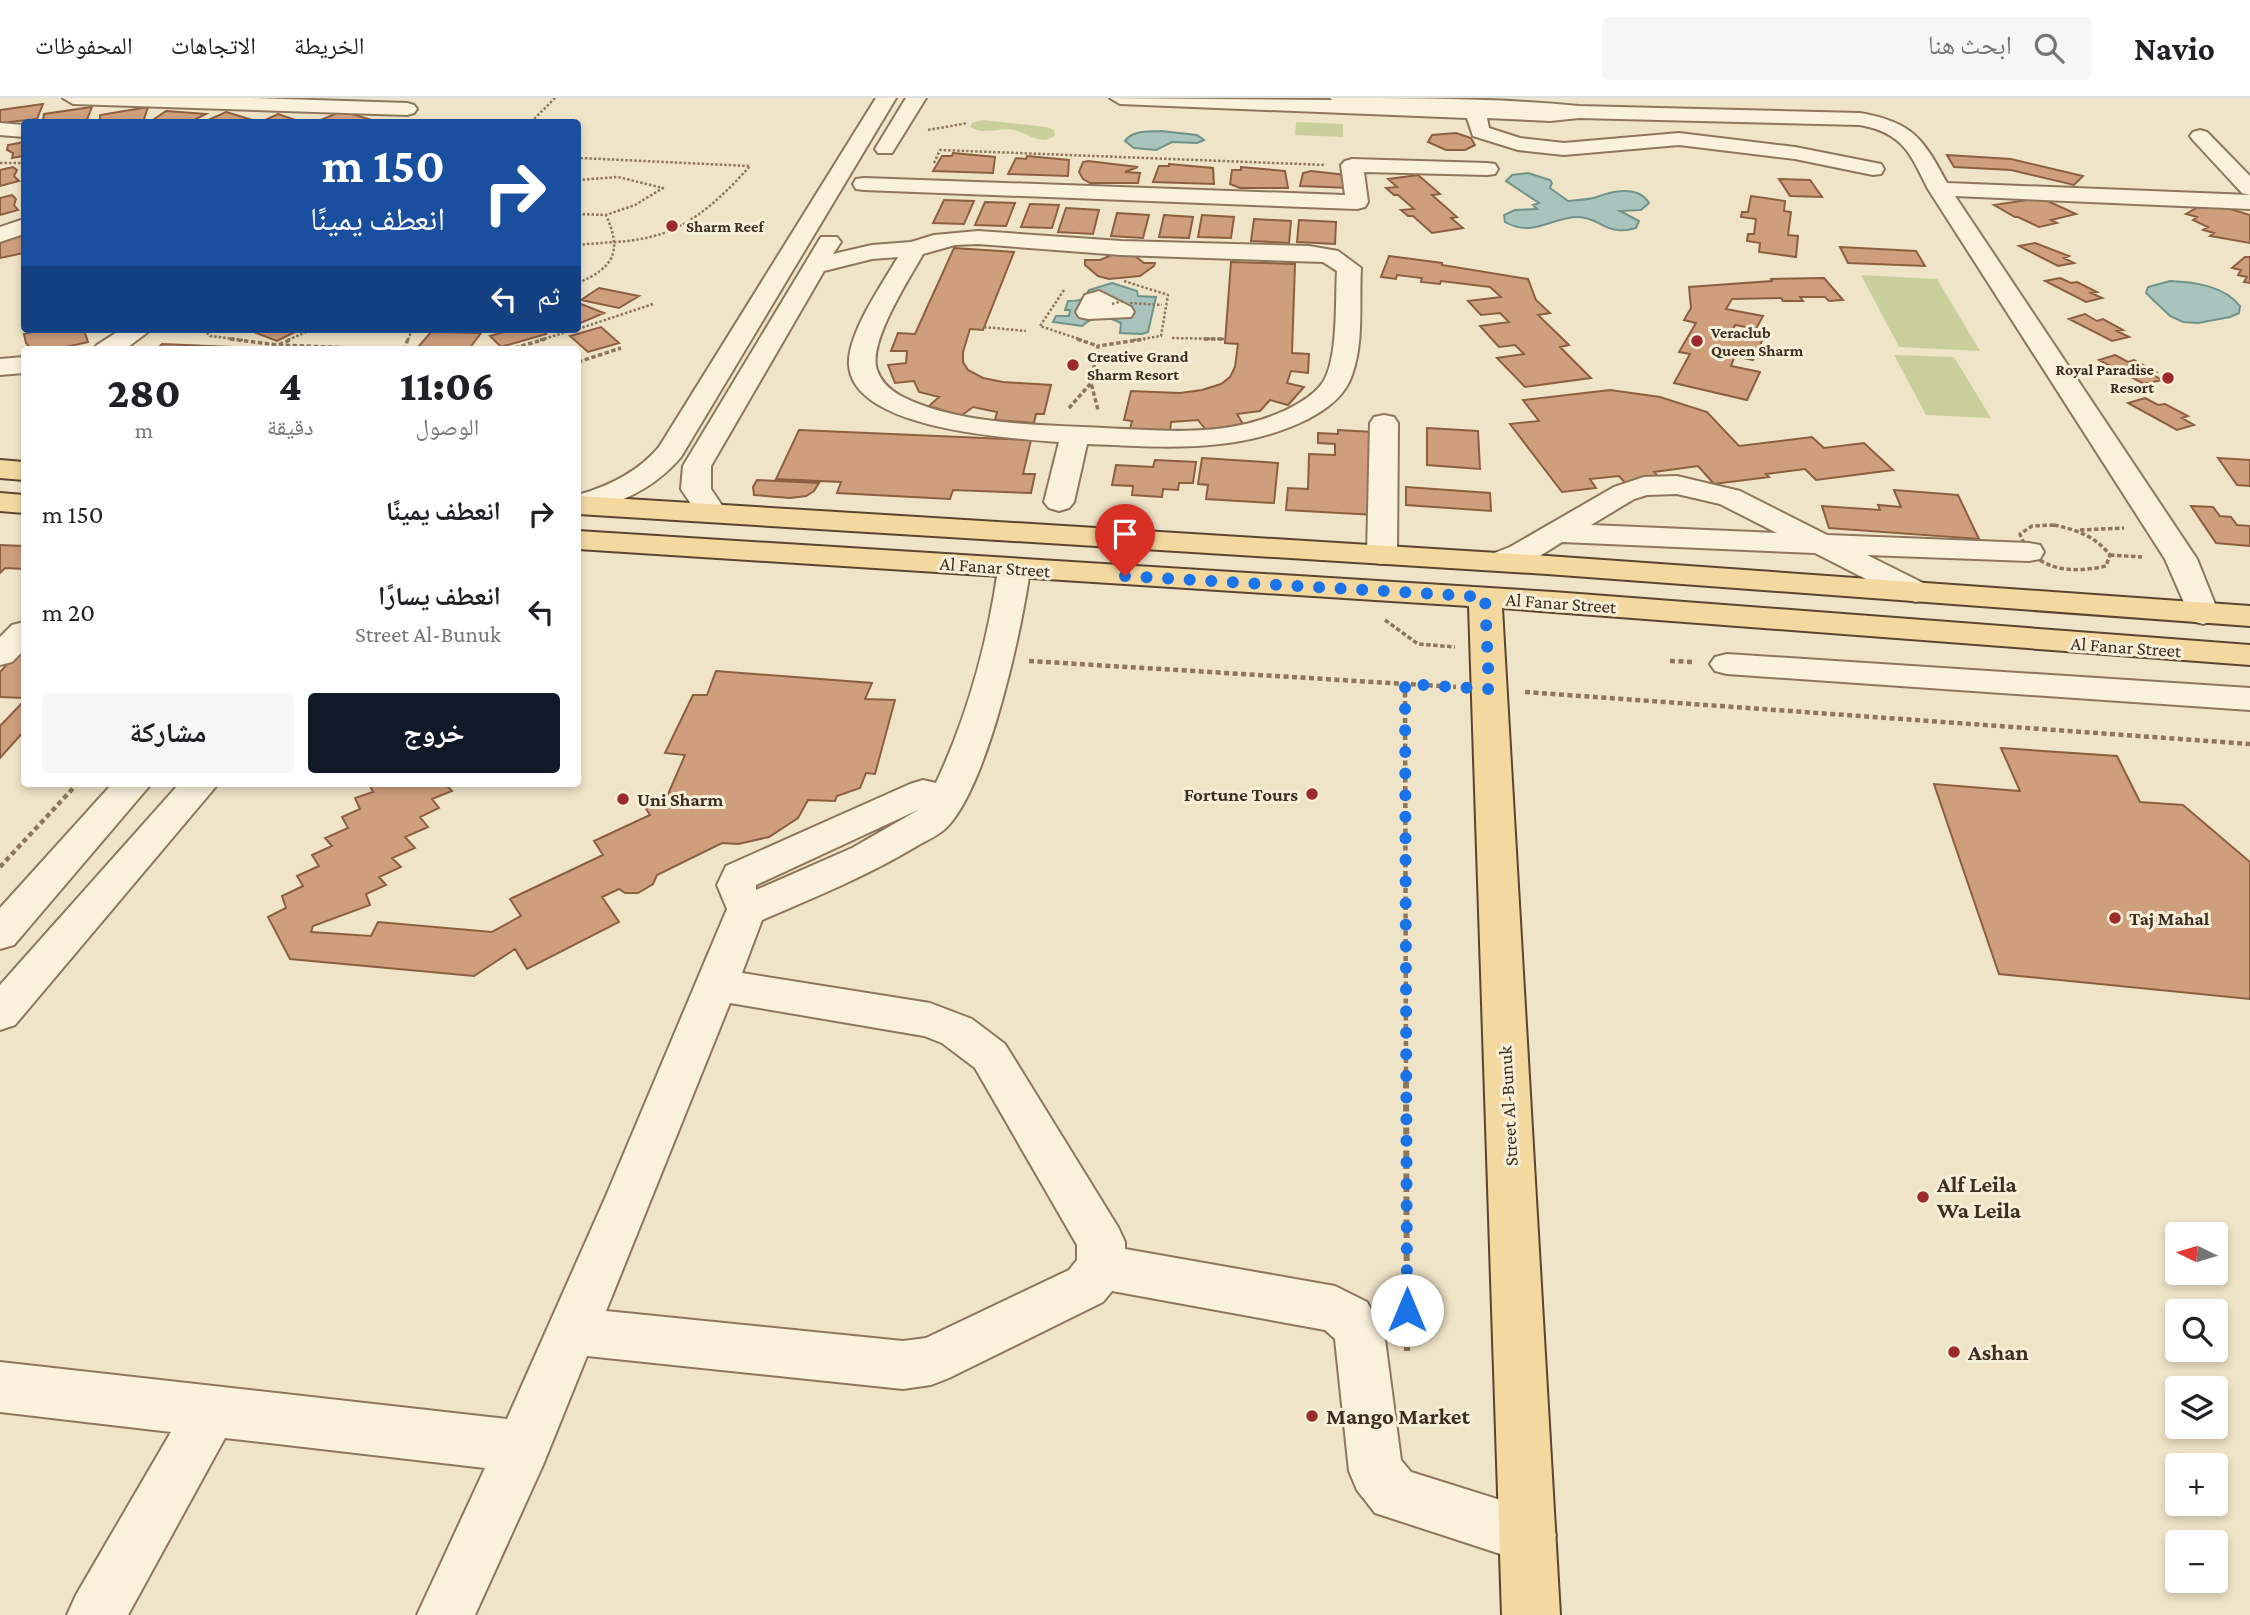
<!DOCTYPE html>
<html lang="ar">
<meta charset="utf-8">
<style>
body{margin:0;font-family:"Crimson Pro","Noto Naskh Arabic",serif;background:#f6f6f6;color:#202124;direction:rtl;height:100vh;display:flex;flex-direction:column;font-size:26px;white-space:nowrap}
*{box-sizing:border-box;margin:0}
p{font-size:23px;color:#757577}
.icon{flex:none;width:38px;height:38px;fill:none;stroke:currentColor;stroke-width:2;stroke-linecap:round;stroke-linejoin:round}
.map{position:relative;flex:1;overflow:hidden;direction:ltr}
.panel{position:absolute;left:21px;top:248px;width:560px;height:441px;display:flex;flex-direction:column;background:#fff;border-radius:7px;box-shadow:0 4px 10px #0003;direction:rtl}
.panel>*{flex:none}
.hud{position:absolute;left:21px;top:21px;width:560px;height:214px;border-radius:7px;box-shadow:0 4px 10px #0003;direction:rtl;background:#1a4fa0;color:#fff;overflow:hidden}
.needle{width:46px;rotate:275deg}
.fabs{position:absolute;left:2165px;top:1124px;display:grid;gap:14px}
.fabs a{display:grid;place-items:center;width:63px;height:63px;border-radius:7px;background:#fff;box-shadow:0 4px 10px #0003;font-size:35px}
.pin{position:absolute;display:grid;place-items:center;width:60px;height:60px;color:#fff;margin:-72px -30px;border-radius:50% 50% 50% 0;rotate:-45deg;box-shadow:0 0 7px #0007}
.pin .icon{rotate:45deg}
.me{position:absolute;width:77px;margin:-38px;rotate:0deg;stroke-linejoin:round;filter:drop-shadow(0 0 5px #0008)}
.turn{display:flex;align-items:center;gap:24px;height:147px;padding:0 21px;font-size:32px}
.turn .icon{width:91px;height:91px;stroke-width:2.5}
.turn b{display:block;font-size:49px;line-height:60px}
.then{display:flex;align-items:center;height:66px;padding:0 21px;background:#0003;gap:14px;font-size:26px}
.eta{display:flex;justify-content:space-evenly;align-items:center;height:119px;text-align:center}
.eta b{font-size:42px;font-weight:800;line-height:49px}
.action{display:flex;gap:14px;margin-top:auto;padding:14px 21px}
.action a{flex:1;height:80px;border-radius:7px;background:#111827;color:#fff;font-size:28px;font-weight:800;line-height:80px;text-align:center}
.action a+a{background:#f6f6f6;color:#202124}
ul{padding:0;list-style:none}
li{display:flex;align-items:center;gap:21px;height:98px;padding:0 21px}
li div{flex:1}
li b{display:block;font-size:26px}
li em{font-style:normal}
header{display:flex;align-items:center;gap:42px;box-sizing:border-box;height:98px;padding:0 35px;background:#fff;border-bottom:2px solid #e0e0e0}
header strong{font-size:33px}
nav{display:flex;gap:38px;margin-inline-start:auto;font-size:24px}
.search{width:490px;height:63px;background:#f6f6f6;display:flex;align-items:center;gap:18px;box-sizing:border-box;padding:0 24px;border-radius:7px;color:#757577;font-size:26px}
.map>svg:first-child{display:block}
.green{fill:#c9cf9b}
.water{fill:#a9c4bc;stroke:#6f938a;stroke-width:2}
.building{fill:#cf9f7d;stroke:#8d5f41;stroke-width:2}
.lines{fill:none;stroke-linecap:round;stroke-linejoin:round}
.minor-casing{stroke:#8d765c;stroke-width:4}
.major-casing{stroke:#5b4430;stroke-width:4}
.path-far3{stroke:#8d765c;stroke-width:2.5;stroke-dasharray:2.5 2;stroke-linecap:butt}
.path-far2{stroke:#8d765c;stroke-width:3.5;stroke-dasharray:4.5 2.5;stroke-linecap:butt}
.path-far1{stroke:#8d765c;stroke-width:4.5;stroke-dasharray:5 3.5;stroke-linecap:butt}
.path{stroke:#8d765c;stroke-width:6;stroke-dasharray:7 4.5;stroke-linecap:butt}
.minor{fill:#faf1dc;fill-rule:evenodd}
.major{fill:#f3d9a0;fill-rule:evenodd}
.path-bridge{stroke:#8d765c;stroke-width:2.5;stroke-dasharray:2.5 2;stroke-linecap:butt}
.route{stroke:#1a73e8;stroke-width:12;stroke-dasharray:0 21.6}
.poi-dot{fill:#9e2a2b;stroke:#f7eed8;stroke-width:2.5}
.labels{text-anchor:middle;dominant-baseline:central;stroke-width:6;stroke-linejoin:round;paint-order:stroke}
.far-poi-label{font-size:16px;font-weight:bold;fill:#3d2e20;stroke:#f7eed8;text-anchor:start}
.street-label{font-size:19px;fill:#3d2e20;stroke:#f7eed8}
.poi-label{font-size:19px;font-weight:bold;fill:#3d2e20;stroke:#f7eed8;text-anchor:start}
.near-poi-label{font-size:23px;font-weight:bold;fill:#3d2e20;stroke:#f7eed8;text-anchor:start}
</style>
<header>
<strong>Navio</strong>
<div class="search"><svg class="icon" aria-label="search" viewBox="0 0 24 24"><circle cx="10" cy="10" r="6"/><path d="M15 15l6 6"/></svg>ابحث هنا</div>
<nav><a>الخريطة</a><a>الاتجاهات</a><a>المحفوظات</a></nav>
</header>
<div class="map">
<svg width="2250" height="1517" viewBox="0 0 2250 1517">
<rect width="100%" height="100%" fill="#f0e4c8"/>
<!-- green -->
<path class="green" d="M983,22L1046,29L1054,32L1055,37C1041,49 1029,35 1014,32C999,29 985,38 970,29L972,25Z
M1296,24L1343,26V39L1295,37Z
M1861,177L1937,181L1980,253L1899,249Z
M1894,257L1954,259L1991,320L1926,317Z"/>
<!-- water -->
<path class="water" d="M1161,33L1197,37L1204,42L1197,45L1172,44L1156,52L1134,50L1125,43C1132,32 1149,34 1161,33Z
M1528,75L1550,82L1552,85L1550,90L1568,103C1576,102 1588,102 1597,99C1612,93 1638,87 1649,105L1641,112L1620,113L1639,123L1636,130C1606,139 1600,119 1578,119C1551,119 1533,140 1505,124L1504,117L1515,112L1537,111L1533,107L1539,105L1506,83L1512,77Z
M2170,183C2195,184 2224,188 2240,208L2239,215L2230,219L2198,225L2183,224L2170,218L2146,195L2148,189Z
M1112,185L1137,193L1138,198L1156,199L1148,234L1142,236L1120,235L1121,225C1108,218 1093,217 1082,228L1053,224L1056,218H1069L1070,212H1065L1068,203C1079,203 1084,203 1089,192Z"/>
<!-- building -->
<path class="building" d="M43,6L37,21L0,25V12Z
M92,9L86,24H45L43,22L44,16Z
M148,9L143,24L100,22V17Z
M166,13L206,16L190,24H150Z
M342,13L375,23L316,24Z
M226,14L256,23L204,24Z
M278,16L301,24H261Z
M1456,35L1471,40L1475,47L1465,52H1446L1428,44L1432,37Z
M24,44V58L12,60L13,55L7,52L8,47Z
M953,55L995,59L993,75L933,73L942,58H952Z
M1947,57L2011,61L2083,78L2074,87L2011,72L1954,69Z
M1027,58L1069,62L1068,78L1008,76L1016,60L1026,61Z
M1088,63L1138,69L1125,74L1140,75L1138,85H1090L1083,81L1079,74L1083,64Z
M1169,66L1213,70L1214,86L1153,84L1159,68H1169Z
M13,69L17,72L14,78L19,83L0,88V72Z
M1241,69L1285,73L1288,90H1240L1230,86L1232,72H1241Z
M1311,73L1346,77L1350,90L1300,88L1303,75Z
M1418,77L1440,96L1432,97L1457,119L1451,120L1463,130L1432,135L1413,118H1408L1401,112L1414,111L1398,97H1394L1386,90L1397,89L1388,81Z
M1779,81L1810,82L1822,99L1790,98Z
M12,97L16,101L14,107L18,112L0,117V100Z
M1751,98L1785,103L1784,113L1791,114L1788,137L1798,138L1796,159L1759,154L1760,145L1747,143L1748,136H1754L1756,121L1741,119L1742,114H1748Z
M2041,100L2076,116L2051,122L2057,125L2039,129L2018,119H2015L1994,107Z
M944,102L974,103L964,126L933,125Z
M985,104L1015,105L1006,128L975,127Z
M1030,106L1059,107L1052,130L1021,129Z
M2198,109L2227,110L2250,117V145L2210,138L2214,135L2203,132L2208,129L2193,122L2197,119L2186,116Z
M1066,110L1099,112L1093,136L1058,134Z
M1117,115L1149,117L1143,140L1111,138Z
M1164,117L1193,119L1189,140L1159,139Z
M1202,117L1234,119L1231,140L1198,139Z
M1254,121L1291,123L1289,145L1251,143Z
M1299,122L1336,124L1335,146L1297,144Z
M24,137V155L0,160V142Z
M2035,145L2069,158L2064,160L2074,165L2058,168L2019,148Z
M1840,149L1916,153L1925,168L1848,165Z
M954,150L1014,154L983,232L970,231L963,254V264L968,272L983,280L1003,284L1051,287L1044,316H1036L1034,325L995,322L997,314L973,309L961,318L929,308L939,299L919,294L914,283L895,285L888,267L906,265L907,253H891L898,235L915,236Z
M1114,156L1135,158L1144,165H1155L1154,168L1140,178L1109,181L1098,178L1085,167V162H1100Z
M1389,158L1442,165V167L1528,181L1536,202L1550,215L1538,217L1569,247L1560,249L1591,280L1525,289L1497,260L1524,256L1515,247L1499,249L1480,228L1509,224L1500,215L1481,217L1468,203L1501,199L1490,189L1441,183L1440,186L1421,184L1422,180L1397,177L1396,181L1381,179Z
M2245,159H2250V185L2244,184L2247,179L2238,177L2241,172L2232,170Z
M1231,164L1295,166L1292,255L1309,256L1308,275L1291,273L1287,285L1304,289L1288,307L1270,302L1260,313L1237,316L1243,326L1206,332L1198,322L1171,324L1170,333L1130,331L1132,323L1124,322L1131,293L1180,295L1202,292L1221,286L1230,279L1235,269L1238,246L1225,245Z
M1824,180L1843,202L1829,203L1825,199H1800L1803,203H1783L1781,200L1732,201L1726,211L1763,218L1756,231L1735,227L1731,236L1762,243L1753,262L1735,258L1731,268L1760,274L1747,302L1674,285L1690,256L1679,254L1696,225L1684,222L1691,210L1689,189L1772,183L1771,181Z
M2060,180L2071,185L2077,184L2097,194L2091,195L2102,200L2086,204L2045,183Z
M599,190L639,198L619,210L581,202Z
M581,206L604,215L578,226V207Z
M2085,216L2097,223L2103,221L2123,232L2117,233L2129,239L2112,243L2069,221Z
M601,229L619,245L588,254L570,238Z
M45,231H87L85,235L88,244L53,252H32L26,245L24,236Z
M246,231H301L277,243Z
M514,231H540L546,236L501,249L490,238Z
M431,234L481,235L469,251L418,249Z
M162,246L258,250V252H156Z
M2115,257L2128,264L2134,262L2156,274L2150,275L2162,282L2144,286L2099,262Z
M1610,292L1660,299L1707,314L1739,348L1812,339L1824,350L1864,345L1893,372L1816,382L1805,371L1766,376L1769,379L1714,386L1698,368L1654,374L1663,383L1628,388L1619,378L1590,381L1596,390L1562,394L1510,326L1539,323L1523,302Z
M2145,300L2158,307L2165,306L2188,318L2182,320L2194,327L2177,332L2128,305Z
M1427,330L1478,333L1480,371L1427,367Z
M799,332L1031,342L1023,376H1035L1031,395L953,392L950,401L837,395L841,384L776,381Z
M1338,332L1373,334L1375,417L1286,412L1288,390L1308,391L1309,356L1335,357V346L1318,345V335L1338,336Z
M1202,360L1278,365L1274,405L1206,401L1208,387L1198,386Z
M2218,360L2250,362V388L2237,387Z
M1155,362L1196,364L1193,385H1179L1178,392L1163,391L1162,399L1132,397L1133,388L1112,387L1116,367L1153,369Z
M757,382L819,385L814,393L806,398L790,400L754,397L753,389Z
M1406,389L1490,395L1491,413L1406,407Z
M1894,392L1958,397L1979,441L1829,430L1822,408L1880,412L1878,407L1901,409Z
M2191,408L2213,409L2220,418L2231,419L2237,427L2250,428V448L2216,445Z
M0,447L24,448V471L5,470L0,475Z
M24,548V600L0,599V574Z
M716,573L872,585L865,601L895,602L875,676L866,675L860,690L837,698L835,703L808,702L798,720L769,739L738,746L722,745L657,777L653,786L638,795H625L619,791L602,799L619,824L527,871L515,851L474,878L290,861L268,819L286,810L282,798L303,788L297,778L319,768L312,757L332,748L325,740L348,730L342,719L360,711L355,700L373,694L369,686H445L452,693L432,701L439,710L420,719L428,729L405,739L415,750L392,760L401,769L379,779L386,787L366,796L370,807L313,828L311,834L371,838L378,824L492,834L521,818L510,801L603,757L594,743L650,717L646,711L666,701L685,657L665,655L693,597H707Z
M24,603V633L0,660V628Z
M2001,650L2117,658L2140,704L2183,707L2250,764V901L1999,876L1934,686L2020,693Z"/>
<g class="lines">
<!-- minor casing -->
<g class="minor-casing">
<path id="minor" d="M63,0H252L407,5L414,7L417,11L414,15L407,17L73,6Z
M876,0H896L681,359C654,391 618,407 578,415V397C609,388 638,374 659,349Z
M906,0H926L892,55H878L875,51Z
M1110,0L1332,2L1330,0C1413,0 1497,0 1579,8L1860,15C1912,24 1923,40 1947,85L2250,97V111L1955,98L2197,461L2219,516L2214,523L2203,526L2192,523L2165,461L1928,91C1910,55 1903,35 1860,27L1579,20L1550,23L1487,20L1489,30L1520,40L1564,45L1679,35L1795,49L1881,66L1884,71L1881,76L1873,77L1795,61L1679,47L1564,57L1518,52L1473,38L1467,20L1120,6Z
M0,25L24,27V39L0,37Z
M2200,32L2207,34L2250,78V97L2242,95L2193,42L2190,38L2193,34Z
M1352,61L1487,65L1495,66L1498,71L1495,76L1487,77L1364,74L1368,104L1365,109L1357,111L864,92L856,91L853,86L856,81L864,80L1345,97L1341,67L1345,63Z
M24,121V136L0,144V129Z
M978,133L1121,143L1309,148L1338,153L1361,170C1359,204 1364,244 1352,277C1345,298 1327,311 1308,321C1238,356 1163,349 1087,346L1074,404L1069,410L1059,413L1049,410L1044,404L1059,344C1011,340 853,332 849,267C847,236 883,185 898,159L872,161L824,173L711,368V391L727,415L723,421L712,424L701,421L681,391L683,368L821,139H837L841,144L833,156L872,147L911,144L934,137ZM978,146L1121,157L1323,164L1337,173C1335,202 1339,264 1321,287C1305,307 1270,320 1246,326C1200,337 1151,332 1104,330C1042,327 957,327 901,298C890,292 881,284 877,272C867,245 910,180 923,156L955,147Z
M1099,193L1131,209L1134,214L1131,219L1088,221L1079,219L1076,214L1085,197Z
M122,231H152L124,252H93L97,247Z
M24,259V275L0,277V261Z
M1384,317L1394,319L1398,325L1397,457L1393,464L1382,466L1371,464L1367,457L1370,325L1374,319Z
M1677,378L1740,393L1827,437L2029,445L2040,447L2044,454L2040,461L2029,463L1867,457L1927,487L1932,494L1927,501L1916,504L1905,501L1815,455L1562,444C1541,457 1515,477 1489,471L1484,464L1489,457L1510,449L1614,389L1644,379ZM1677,396L1720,406L1777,435L1591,427L1634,401L1647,397Z
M1014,462L1025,464L1030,471C1022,533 988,685 948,728C940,737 927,742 917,748C867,778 815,799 762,822L742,875L930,905L972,921L1005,946L1118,1129L1125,1144V1151L1335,1188L1367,1204L1384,1234L1401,1362L1411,1374L1548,1417L1556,1437L1548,1457L1528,1465L1375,1415L1357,1392L1349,1373L1335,1241L1325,1232L1112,1193L1103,1204L949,1280L931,1287L903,1291L587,1258L543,1367L475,1517H417L485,1370L225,1340L128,1517H67L76,1497L171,1334L0,1314V1264L507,1321L606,1098L727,811L717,787L726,768L910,686L923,682L936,685C967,619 988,543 998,471L1003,464ZM920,711L852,750L756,792V787ZM730,905L924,938L942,945L975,970L1077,1147V1162L1069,1172L926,1240L903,1243L606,1213Z
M24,524V552L12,564L0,567V539L12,527Z
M1727,556L2250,590V612L1727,576L1715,573L1710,566L1715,559Z
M112,686H151L14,847L0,851V810Z
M179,686H218L15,927L0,932V887Z"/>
</g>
<!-- major casing -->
<g class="major-casing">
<path id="major" d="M0,362L24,364V382L0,380Z
M0,395L24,397V415L0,413Z
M578,398L1547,458L2250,508V528L1547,476L578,416Z
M578,433L1553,494L2250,547V567L1502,510L1560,1517H1502L1469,508L578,451Z"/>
</g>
<!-- path-far3 -->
<path class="path-far3" d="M531,24L555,0
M928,32L968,25
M0,65H24
M934,65L940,52L1326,67
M578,82L618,79L663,90L635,107L606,117
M578,116L606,117C622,153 615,169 578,185
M578,147C603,144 629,145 654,138C693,128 724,97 750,68L580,60
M1124,183L1168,197L1161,238L1134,242
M1064,192L1040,228L1082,242
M984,229L1026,233
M204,231L210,238L243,242
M578,231L653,206
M1172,240L1225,241
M288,242L313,231
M408,242L412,231
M540,242L577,231"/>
<!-- path-far2 -->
<path class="path-far2" d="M230,241L278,247L407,252
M1077,241L1098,248
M1204,241H1225
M266,252L292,241
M404,252L408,241
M508,252L545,241
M578,264L621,250
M1091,285L1098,248L1145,241
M1069,310L1091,285L1098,312
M2054,427C2077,432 2095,438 2110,457L2106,468C2072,476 2033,473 2020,436L2032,428Z
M2080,432L2124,430
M2110,457L2142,459
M1385,522L1418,546L1455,549"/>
<!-- path-far1 -->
<path class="path-far1" d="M1029,563L1456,589
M1670,563L1693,564
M1405,586L1406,974
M1525,594L2250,646
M0,769L77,686"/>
<!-- path -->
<path class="path" d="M1406,972L1407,1253"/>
<!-- minor -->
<use href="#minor" class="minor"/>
<!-- major -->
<use href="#major" class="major"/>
<!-- path-bridge -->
<path class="path-bridge" d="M1130,205L1162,207
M1112,206L1123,203"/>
</g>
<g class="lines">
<!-- route -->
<path class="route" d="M1125,478L1485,499L1489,591L1405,586L1407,1212"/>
</g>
<!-- markers -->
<g class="poi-dot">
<circle cx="672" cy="128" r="7"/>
<circle cx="1697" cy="243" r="7"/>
<circle cx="1073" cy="267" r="7"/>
<circle cx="2168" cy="280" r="7"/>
<circle cx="1312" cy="696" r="7"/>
<circle cx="623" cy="701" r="7"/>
<circle cx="2115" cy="820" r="7"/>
<circle cx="1923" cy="1099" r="7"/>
<circle cx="1954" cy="1254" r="7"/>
<circle cx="1312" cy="1318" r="7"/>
</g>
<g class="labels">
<!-- far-poi labels -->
<g class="far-poi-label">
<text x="686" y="128">Sharm Reef</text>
<text x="1711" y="234">Veraclub<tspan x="1711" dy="18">Queen Sharm</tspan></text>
<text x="1087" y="258">Creative Grand<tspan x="1087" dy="18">Sharm Resort</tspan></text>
<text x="2154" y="271" text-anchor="end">Royal Paradise<tspan x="2154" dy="18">Resort</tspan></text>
</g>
<!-- street labels -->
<g class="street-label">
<text transform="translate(995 469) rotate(4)">Al Fanar Street</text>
<text transform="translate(1561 505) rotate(4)">Al Fanar Street</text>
<text transform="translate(2126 549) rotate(4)">Al Fanar Street</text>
<text transform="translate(1508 1008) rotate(-93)">Street Al-Bunuk</text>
</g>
<!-- poi labels -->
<g class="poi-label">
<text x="1298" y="696" text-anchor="end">Fortune Tours</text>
<text x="637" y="701">Uni Sharm</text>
<text x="2129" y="820">Taj Mahal</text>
</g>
<!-- near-poi labels -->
<g class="near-poi-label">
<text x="1937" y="1086">Alf Leila<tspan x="1937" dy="26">Wa Leila</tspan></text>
<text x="1968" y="1254">Ashan</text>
<text x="1326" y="1318">Mango Market</text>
</g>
</g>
</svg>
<div class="fabs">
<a><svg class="needle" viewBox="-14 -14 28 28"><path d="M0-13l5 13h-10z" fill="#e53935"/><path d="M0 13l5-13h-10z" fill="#757577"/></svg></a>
<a><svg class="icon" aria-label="search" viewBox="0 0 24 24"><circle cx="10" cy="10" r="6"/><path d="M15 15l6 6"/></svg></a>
<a><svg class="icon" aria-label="layers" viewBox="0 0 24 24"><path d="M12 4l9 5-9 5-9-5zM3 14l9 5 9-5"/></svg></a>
<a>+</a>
<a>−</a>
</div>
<div class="pin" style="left:1125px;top:478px;background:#d93025"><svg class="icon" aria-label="arrive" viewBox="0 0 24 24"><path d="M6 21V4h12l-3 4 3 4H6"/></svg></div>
<svg class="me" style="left:1407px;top:1212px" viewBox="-20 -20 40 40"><circle r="19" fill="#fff"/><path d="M0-13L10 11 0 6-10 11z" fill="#1a73e8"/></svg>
<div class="hud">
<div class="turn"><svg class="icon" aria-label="right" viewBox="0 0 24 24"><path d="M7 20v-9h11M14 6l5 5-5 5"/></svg><div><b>150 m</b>انعطف يمينًا</div></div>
<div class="then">ثم<svg class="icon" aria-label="left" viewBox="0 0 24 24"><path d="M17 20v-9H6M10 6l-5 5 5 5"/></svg></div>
</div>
<section class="panel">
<div class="eta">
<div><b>11:06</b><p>الوصول</p></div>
<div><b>4</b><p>دقيقة</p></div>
<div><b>280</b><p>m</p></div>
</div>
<ul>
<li><svg class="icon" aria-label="right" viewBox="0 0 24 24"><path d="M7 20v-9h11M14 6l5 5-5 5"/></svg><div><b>انعطف يمينًا</b></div><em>150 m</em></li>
<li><svg class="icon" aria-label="left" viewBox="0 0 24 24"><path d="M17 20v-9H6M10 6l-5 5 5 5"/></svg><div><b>انعطف يسارًا</b><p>Street Al-Bunuk</p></div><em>20 m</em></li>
</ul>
<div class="action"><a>خروج</a><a>مشاركة</a></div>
</section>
</div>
